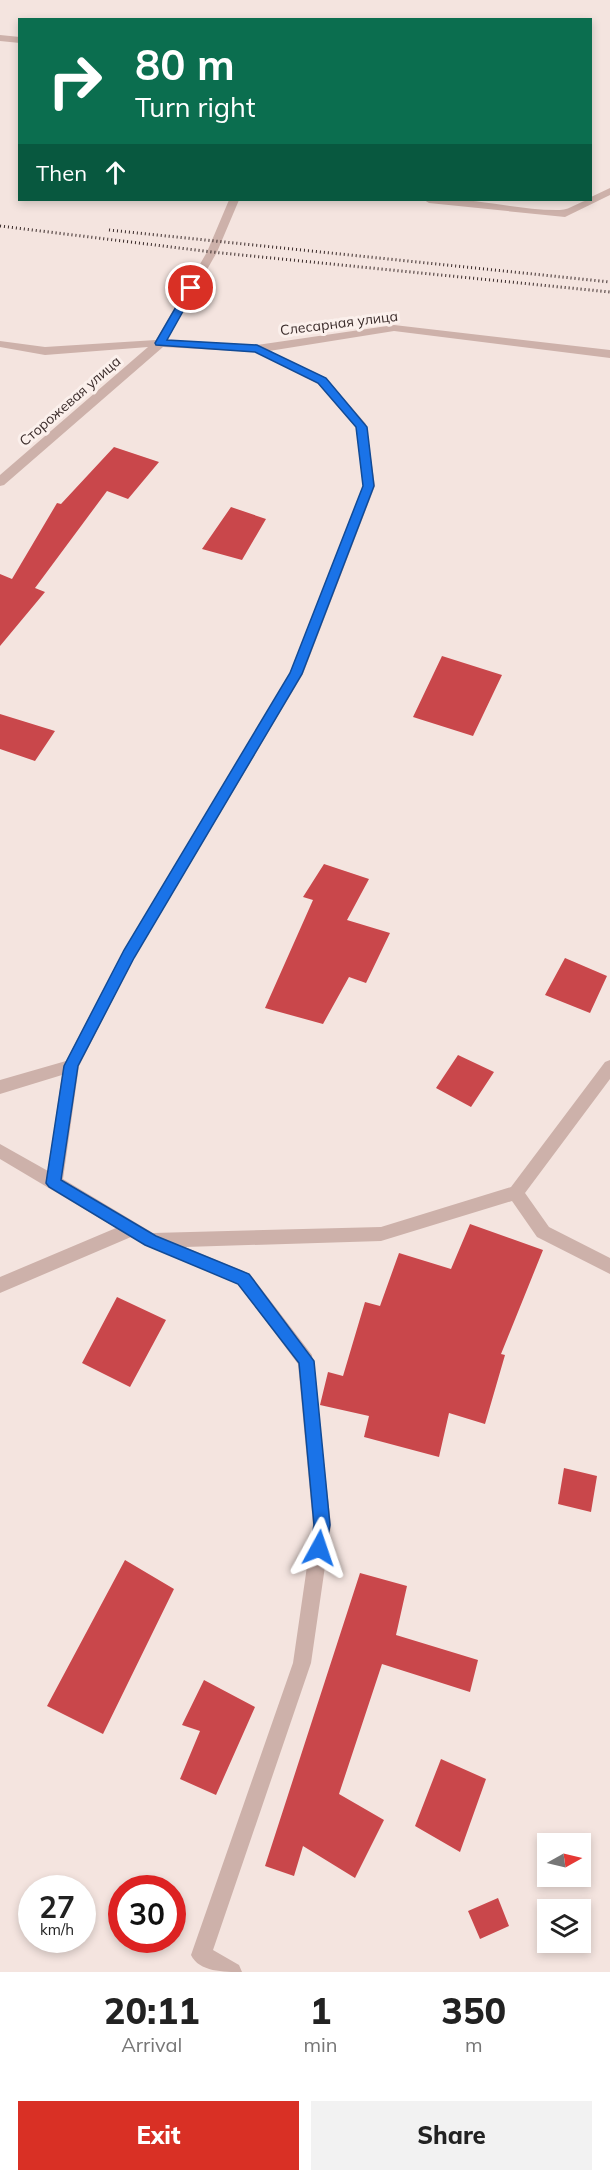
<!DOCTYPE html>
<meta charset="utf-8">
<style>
body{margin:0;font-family:Mulish,sans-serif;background:#f2f2f2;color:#222;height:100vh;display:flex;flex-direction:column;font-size:22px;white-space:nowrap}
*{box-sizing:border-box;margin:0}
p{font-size:20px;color:#767676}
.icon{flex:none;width:33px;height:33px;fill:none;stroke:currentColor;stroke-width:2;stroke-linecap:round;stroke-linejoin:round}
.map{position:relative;height:1972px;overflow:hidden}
.details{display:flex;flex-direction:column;background:#fff;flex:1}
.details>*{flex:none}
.guide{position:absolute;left:18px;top:18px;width:574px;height:183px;border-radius:0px;box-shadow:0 3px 9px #0003;background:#0b6e4f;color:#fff;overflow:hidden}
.needle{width:39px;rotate:82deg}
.buttons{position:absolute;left:537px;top:1833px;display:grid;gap:12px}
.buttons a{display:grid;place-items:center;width:54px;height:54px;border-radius:0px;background:#fff;box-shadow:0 3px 9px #0003;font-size:30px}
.speed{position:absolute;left:18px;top:1875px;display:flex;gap:12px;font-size:30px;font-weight:700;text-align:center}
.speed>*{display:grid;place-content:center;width:78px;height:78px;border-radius:50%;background:#fff;box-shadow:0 3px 9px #0003;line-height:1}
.speed small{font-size:15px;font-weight:400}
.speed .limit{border:9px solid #d22;background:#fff;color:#111}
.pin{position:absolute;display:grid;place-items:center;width:51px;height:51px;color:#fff;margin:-26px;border:3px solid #fff;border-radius:50%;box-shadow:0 2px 6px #0007}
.me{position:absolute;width:66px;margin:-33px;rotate:5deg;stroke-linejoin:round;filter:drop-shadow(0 0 4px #0008)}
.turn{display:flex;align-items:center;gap:21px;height:126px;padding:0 18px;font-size:27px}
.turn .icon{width:78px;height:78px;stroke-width:2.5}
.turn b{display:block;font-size:42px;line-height:51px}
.then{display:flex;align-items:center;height:57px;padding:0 18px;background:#0003;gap:12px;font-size:22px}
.eta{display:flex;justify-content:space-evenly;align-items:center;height:102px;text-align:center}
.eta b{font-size:36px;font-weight:800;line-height:42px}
.button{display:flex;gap:12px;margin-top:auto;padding:12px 18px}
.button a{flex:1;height:69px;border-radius:0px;background:#d93025;color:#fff;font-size:24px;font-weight:800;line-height:69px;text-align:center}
.button a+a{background:#f2f2f2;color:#222}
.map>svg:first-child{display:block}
.building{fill:#c9474b}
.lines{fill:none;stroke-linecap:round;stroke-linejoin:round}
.minor{fill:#cdb1aa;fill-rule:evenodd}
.rail{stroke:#3a2b2a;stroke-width:3;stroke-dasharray:1 3;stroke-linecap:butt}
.route{fill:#1a73e8;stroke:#114b97;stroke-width:1.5}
.labels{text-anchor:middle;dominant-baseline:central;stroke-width:6;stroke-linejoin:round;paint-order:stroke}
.far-street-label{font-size:14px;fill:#3a2b2a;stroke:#fbf0ec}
</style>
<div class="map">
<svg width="610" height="1972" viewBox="0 0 610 1972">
<rect width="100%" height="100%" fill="#f4e4df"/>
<!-- building -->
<path class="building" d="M114,447L159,462L128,499L107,491L35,588L45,592L0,646V574L12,579L57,503L61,504Z
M231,507L266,519L242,560L202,549Z
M442,656L502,675L473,736L413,717Z
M0,714L55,731L35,761L0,749Z
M324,864L369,879L347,920L390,933L366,983L349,977L323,1024L265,1008L313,900L303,897Z
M565,958L607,976L590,1013L545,995Z
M458,1055L494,1072L471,1107L436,1088Z
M470,1224L543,1250L501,1354L505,1355L485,1424L449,1413L439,1457L364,1437L369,1416L320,1405L328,1372L343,1376L365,1302L380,1306L399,1253L451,1269Z
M117,1297L166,1320L130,1387L82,1363Z
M564,1468L597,1476L591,1512L558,1504Z
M125,1560L174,1589L103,1734L47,1706Z
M360,1573L407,1586L396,1635L478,1660L470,1692L382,1664L339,1794L384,1820L355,1878L303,1846L294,1876L265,1866Z
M204,1680L255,1707L216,1795L180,1779L200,1731L182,1725Z
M441,1759L486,1779L460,1852L415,1826Z
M498,1898L509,1926L480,1939L468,1911Z"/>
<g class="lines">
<!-- minor -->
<path class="minor" d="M0,35L20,37V43L0,41Z
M610,188V195L565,217L429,203L424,200C469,195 515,211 560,210C571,210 580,200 591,200V197Z
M229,200H239L217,252L167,340L257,345L394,325L610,350V358L394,331L269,351L326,378L366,424L375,486L303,674L134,958L79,1066L63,1179L153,1233L381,1227L511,1187L605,1062L610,1060V1079L525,1193L549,1227L610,1258V1274L537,1237L512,1201L381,1241L185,1247L250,1274L312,1355L331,1525L311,1663L213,1950L239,1965L242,1972C224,1972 199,1972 191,1955L293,1663L313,1525L298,1364L238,1284L145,1245L131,1237L0,1293V1277L116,1228L0,1159V1144L48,1171L62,1075L0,1094V1080L66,1061L124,950L290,674L363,486L356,428L318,384L255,352L163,347L4,485L0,486V475L148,347L45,355L0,347V341L45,347L156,340L207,252Z"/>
<!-- rail -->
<path class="rail" d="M0,226L212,252L610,292
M109,230L610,282"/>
</g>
<!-- route -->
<path class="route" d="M188,286L196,288L167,340L257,345L326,378L367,427L374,486L302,674L134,958L78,1066L61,1180L156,1236L249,1274L314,1361L330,1525L325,1553L319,1556L313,1553L310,1548L314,1525L299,1363L238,1284L145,1245L49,1187L46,1183L64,1066L124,950L290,673L363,486L356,427L318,383L255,352L156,345L155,343Z"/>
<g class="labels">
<!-- far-street labels -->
<g class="far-street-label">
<text transform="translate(339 323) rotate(-7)">Слесарная улица</text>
<text transform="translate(70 401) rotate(-41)">Сторожевая улица</text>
</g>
</g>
</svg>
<div class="buttons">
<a><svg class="needle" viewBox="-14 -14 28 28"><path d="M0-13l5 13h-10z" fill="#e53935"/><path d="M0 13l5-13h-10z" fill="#767676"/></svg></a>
<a><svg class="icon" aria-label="layers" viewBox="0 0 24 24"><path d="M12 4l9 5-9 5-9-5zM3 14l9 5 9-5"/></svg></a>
</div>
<div class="speed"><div>27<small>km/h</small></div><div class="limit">30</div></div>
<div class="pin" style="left:191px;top:288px;background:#d93025"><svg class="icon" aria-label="arrive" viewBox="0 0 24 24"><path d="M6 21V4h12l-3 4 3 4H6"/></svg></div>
<svg class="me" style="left:319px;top:1548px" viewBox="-20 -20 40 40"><path d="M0-17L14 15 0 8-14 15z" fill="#1a73e8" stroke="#fff" stroke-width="4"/></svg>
<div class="guide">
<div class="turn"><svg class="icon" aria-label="right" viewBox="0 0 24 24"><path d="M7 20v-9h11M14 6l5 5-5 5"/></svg><div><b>80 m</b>Turn right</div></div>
<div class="then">Then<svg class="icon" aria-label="ahead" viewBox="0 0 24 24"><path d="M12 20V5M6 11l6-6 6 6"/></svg></div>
</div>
</div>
<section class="details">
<div class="eta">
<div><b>20:11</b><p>Arrival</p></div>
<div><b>1</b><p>min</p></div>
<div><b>350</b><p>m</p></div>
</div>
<div class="button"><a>Exit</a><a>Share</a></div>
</section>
